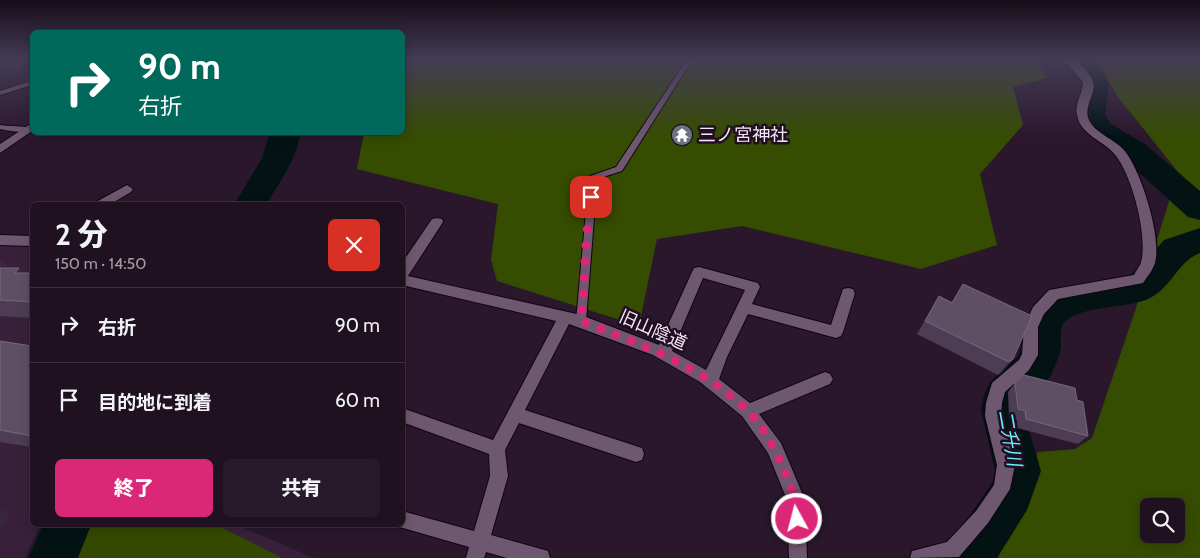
<!DOCTYPE html>
<html lang="ja">
<meta charset="utf-8">
<style>
body{margin:0;font-family:Cabin,"Noto Sans JP",sans-serif;background:#281a2a;color:#f1f3f6;height:100vh;display:flex;flex-direction:column;font-size:19px;white-space:nowrap}
*{box-sizing:border-box;margin:0}
p{font-size:16px;color:#a29da5}
.icon{flex:none;width:28px;height:28px;fill:none;stroke:currentColor;stroke-width:2;stroke-linecap:round;stroke-linejoin:round}
.map{position:relative;flex:1;overflow:hidden}
.panel{position:absolute;left:30px;top:202px;width:375px;height:325px;display:flex;flex-direction:column;background:#201121;border-radius:8px;box-shadow:0 2px 12px #0003,0 0 0 1px #3d313f}
.panel>*{flex:none}
.top-card{position:absolute;left:30px;top:30px;width:375px;height:105px;border-radius:8px;box-shadow:0 2px 12px #0003,0 0 0 1px #3d313f;background:#00695c;color:#fff;overflow:hidden}
.buttons{position:absolute;left:1140px;top:498px;display:grid;gap:10px}
.buttons a{display:grid;place-items:center;width:45px;height:45px;border-radius:8px;background:#201121;box-shadow:0 2px 12px #0003,0 0 0 1px #3d313f;font-size:25px}
.pin{position:absolute;display:grid;place-items:center;width:42px;height:42px;color:#fff;margin:-21px;border-radius:10px;box-shadow:0 2px 8px #0006}
.me{position:absolute;width:55px;margin:-28px;rotate:353deg;stroke-linejoin:round;filter:drop-shadow(0 0 4px #0008)}
.turn{display:flex;align-items:center;gap:18px;height:105px;padding:0 25px;font-size:22px}
.turn .icon{width:65px;height:65px;stroke-width:2.5}
.turn b{display:block;font-size:35px;line-height:42px}
.round{display:grid;place-items:center;flex:none;width:52px;height:52px;border-radius:8px;background:#281a2a}
.summary{display:flex;align-items:center;justify-content:space-between;height:85px;padding:0 25px}
h1{font-size:30px;font-weight:800;line-height:38px}
.cta{display:flex;gap:10px;margin-top:auto;padding:10px 25px}
.cta a{flex:1;height:58px;border-radius:8px;background:#db2777;color:#fff;font-size:20px;font-weight:800;line-height:58px;text-align:center}
.cta a+a{background:#281a2a;color:#f1f3f6}
ul{padding:0;list-style:none}
li{display:flex;align-items:center;gap:15px;height:75px;padding:0 25px;border-top:1px solid #3d313f}
li div{flex:1}
li b{display:block;font-size:19px}
li em{font-style:normal}
.map>svg:first-child{display:block}
.built{fill:#38203a}
.green{fill:#344900}
.forest{fill:#364c01;fill-rule:evenodd}
.lines{fill:none;stroke-linecap:round;stroke-linejoin:round}
.river{fill:#031314;fill-rule:evenodd}
.service-casing{stroke:#120314;stroke-width:2}
.minor-casing{stroke:#120314;stroke-width:2}
.service{fill:#6e586f;fill-rule:evenodd}
.minor{fill:#6e586f;fill-rule:evenodd}
.wall{fill:#4d3d54}
.shaded-wall{fill:#37263d}
.building{fill:#5f4f65;stroke:#76677c}
.route{stroke:#db2777;stroke-width:9;stroke-dasharray:0 16.2}
.labels{text-anchor:middle;dominant-baseline:central;stroke-width:5;stroke-linejoin:round;paint-order:stroke}
.poi-label{font-size:18px;fill:#f4e6f4;stroke:#200e22;text-anchor:start}
.street-label{font-size:18px;fill:#f4e6f4;stroke:#200e22}
.water-label{font-size:19px;font-style:italic;fill:#67f3fc;stroke:#200e22}
</style>
<div class="map">
<svg width="1200" height="558" viewBox="0 0 1200 558">
<rect width="100%" height="100%" fill="#2a172c"/>
<!-- built -->
<path class="built" d="M0,245L32,246V525H40L25,558H0Z
M83,525H237L314,558H74Z"/>
<!-- green -->
<path class="green" d="M86,525H217L282,558H78Z"/>
<!-- forest -->
<path class="forest" d="M403,59H1037L1046,78L1013,87L1023,125L980,174L997,245L921,269L742,226L657,239L639,326L497,281L491,260L498,204L357,169L364,133L402,132Z
M1096,59H1200V558H998L1038,452L1075,449L1092,438L1136,308L1178,172L1118,97ZM1149,506H1176V534H1149Z"/>
<g class="lines">
<!-- river -->
<path class="river" d="M1063,59H1091L1109,84L1105,115L1111,124L1145,144L1200,191V220L1188,217L1123,158L1091,136L1077,115L1082,84Z
M270,132H300C298,158 279,183 266,205H234L262,158Z
M1200,228V253C1177,262 1173,286 1150,298C1130,309 1070,305 1062,327C1060,332 1061,340 1061,346C1060,356 1055,366 1051,375C1044,388 1026,395 1023,410L1041,471L1027,510L997,558H944L952,541L992,483L995,471L981,410L984,395L990,382L1018,356L1021,348L1023,327L1036,304L1045,295L1058,290L1128,276L1139,269L1164,240Z
M43,525H91L78,558H28Z"/>
<!-- service casing -->
<g class="service-casing">
<path id="service" d="M689,59H696L685,71L622,171L597,179L586,321L584,324H578L576,321L589,178L590,176L616,167L680,70Z
M32,81V85L0,95V91Z
M0,125C10,127 24,125 32,129C23,134 10,131 0,129Z"/>
</g>
<!-- minor casing -->
<g class="minor-casing">
<path id="minor" d="M1063,59H1074C1080,65 1088,71 1092,79C1099,91 1082,106 1089,120C1095,133 1114,139 1124,150C1141,170 1162,237 1155,263C1153,270 1147,277 1143,283L1058,299L1044,314L1038,327V355L1029,370L1005,392L1002,403L1001,416L1015,465L1010,489L988,523L959,557L910,558L912,551L947,542L976,511L994,485L997,465L985,416L986,403L992,383L1019,360L1022,354L1024,327L1033,307L1049,290L1134,275C1136,271 1140,266 1141,262C1148,236 1132,176 1116,156C1105,141 1080,135 1077,115C1074,104 1083,93 1083,82Z
M32,123V131L0,153V144Z
M127,185L133,189L131,192L109,205H94L96,202Z
M437,218L442,219L443,222L408,276L581,315L659,345L692,272L694,268L699,267L758,283L760,287L752,304L831,325L843,289L848,288L853,289L855,293L843,332L841,336L836,338L748,314L727,357L719,379L750,403L820,374L825,372L830,374L833,379L830,384L759,414L781,443L805,500L807,558H789L787,500L768,453L742,416L700,382L653,355L569,324L525,410L642,448L644,454L642,460L636,462L519,423L505,450L508,476L491,535L541,549L548,551L550,558H507L486,552L484,558H466L469,547L396,526L402,525V511L474,531L490,476L489,454L402,422V408L493,440L556,321L402,285V263L432,219ZM703,278L745,290L706,370L672,351Z
M0,235L32,236V246L0,245Z"/>
</g>
<!-- service -->
<use href="#service" class="service"/>
<!-- minor -->
<use href="#minor" class="minor"/>
</g>
<!-- wall -->
<path class="wall" d="M0,259L9,268L23,273H32V318L0,316Z
M963,284L1013,359L1002,372L998,375L917,334L939,296L952,302Z
M0,341L32,346V447L0,442Z
M1015,383L1077,400L1088,436L1078,444L1017,428V420L1009,418L1008,392Z"/>
<!-- shaded-wall -->
<path class="shaded-wall" d="M0,259L16,275L0,277Z
M19,268L32,282L15,273Z
M1013,359L1002,372L998,375L1009,362Z
M0,508L10,514L0,528Z"/>
<!-- building -->
<path class="building" d="M0,268H19L15,273H32V302L0,300Z
M963,284L1032,316L1013,359L1009,362L925,321L939,296L952,303Z
M0,341L32,346V436L0,430Z
M1024,375L1075,388L1077,400L1083,402L1088,436L1026,419L1025,411L1018,409L1015,383Z"/>
<!-- sky -->
<linearGradient id="sky" x2="0" y2="1"><stop stop-color="#170d18"/><stop offset="0.43" stop-color="#443c56"/><stop offset="1" stop-color="#443c56" stop-opacity="0"/></linearGradient>
<rect width="1200" height="137" fill="url(#sky)"/>
<g class="lines">
<!-- route -->
<path class="route" d="M591,197C585,238 585,280 581,321C640,344 701,366 747,410C762,424 775,449 783,468C791,487 796,498 797,519"/>
</g>
<!-- icons -->
<defs>
<g id="temple-disc" transform="scale(1.125)"><circle r="9.5" fill="#6b7280" stroke="#200e22"/><path d="M0-6L5-2H3V0L6.5 2.5H4V6H1.5V3h-3V6H-4V2.5H-6.5L-3 0V-2H-5Z" fill="#fff"/></g>
</defs>
<g fill-rule="evenodd">
<use href="#temple-disc" x="682" y="135"/>
</g>
<g class="labels">
<!-- poi labels -->
<g class="poi-label">
<text x="698" y="135">三ノ宮神社</text>
</g>
<!-- street labels -->
<g class="street-label">
<text transform="translate(653 330) rotate(24)">旧山陰道</text>
</g>
<!-- water labels -->
<g class="water-label">
<text transform="translate(1010 438) rotate(80)">二升川</text>
</g>
</g>
</svg>
<div class="buttons">
<a><svg class="icon" aria-label="search" viewBox="0 0 24 24"><circle cx="10" cy="10" r="6"/><path d="M15 15l6 6"/></svg></a>
</div>
<div class="pin" style="left:591px;top:197px;background:#d93025"><svg class="icon" aria-label="arrive" viewBox="0 0 24 24"><path d="M6 21V4h12l-3 4 3 4H6"/></svg></div>
<svg class="me" style="left:797px;top:519px" viewBox="-20 -20 40 40"><circle r="17" fill="#db2777" stroke="#fff" stroke-width="3"/><path d="M0-11L8 9 0 5-8 9z" fill="#fff"/></svg>
<div class="top-card">
<div class="turn"><svg class="icon" aria-label="right" viewBox="0 0 24 24"><path d="M7 20v-9h11M14 6l5 5-5 5"/></svg><div><b>90 m</b>右折</div></div>
</div>
<section class="panel">
<div class="summary"><div><h1>2 分</h1><p>150 m · 14:50</p></div><a class="round" style="background:#d93025;color:#fff"><svg class="icon" aria-label="close" viewBox="0 0 24 24"><path d="M6 6l12 12M18 6L6 18"/></svg></a></div>
<ul>
<li><svg class="icon" aria-label="right" viewBox="0 0 24 24"><path d="M7 20v-9h11M14 6l5 5-5 5"/></svg><div><b>右折</b></div><em>90 m</em></li>
<li><svg class="icon" aria-label="arrive" viewBox="0 0 24 24"><path d="M6 21V4h12l-3 4 3 4H6"/></svg><div><b>目的地に到着</b></div><em>60 m</em></li>
</ul>
<div class="cta"><a>終了</a><a>共有</a></div>
</section>
</div>
